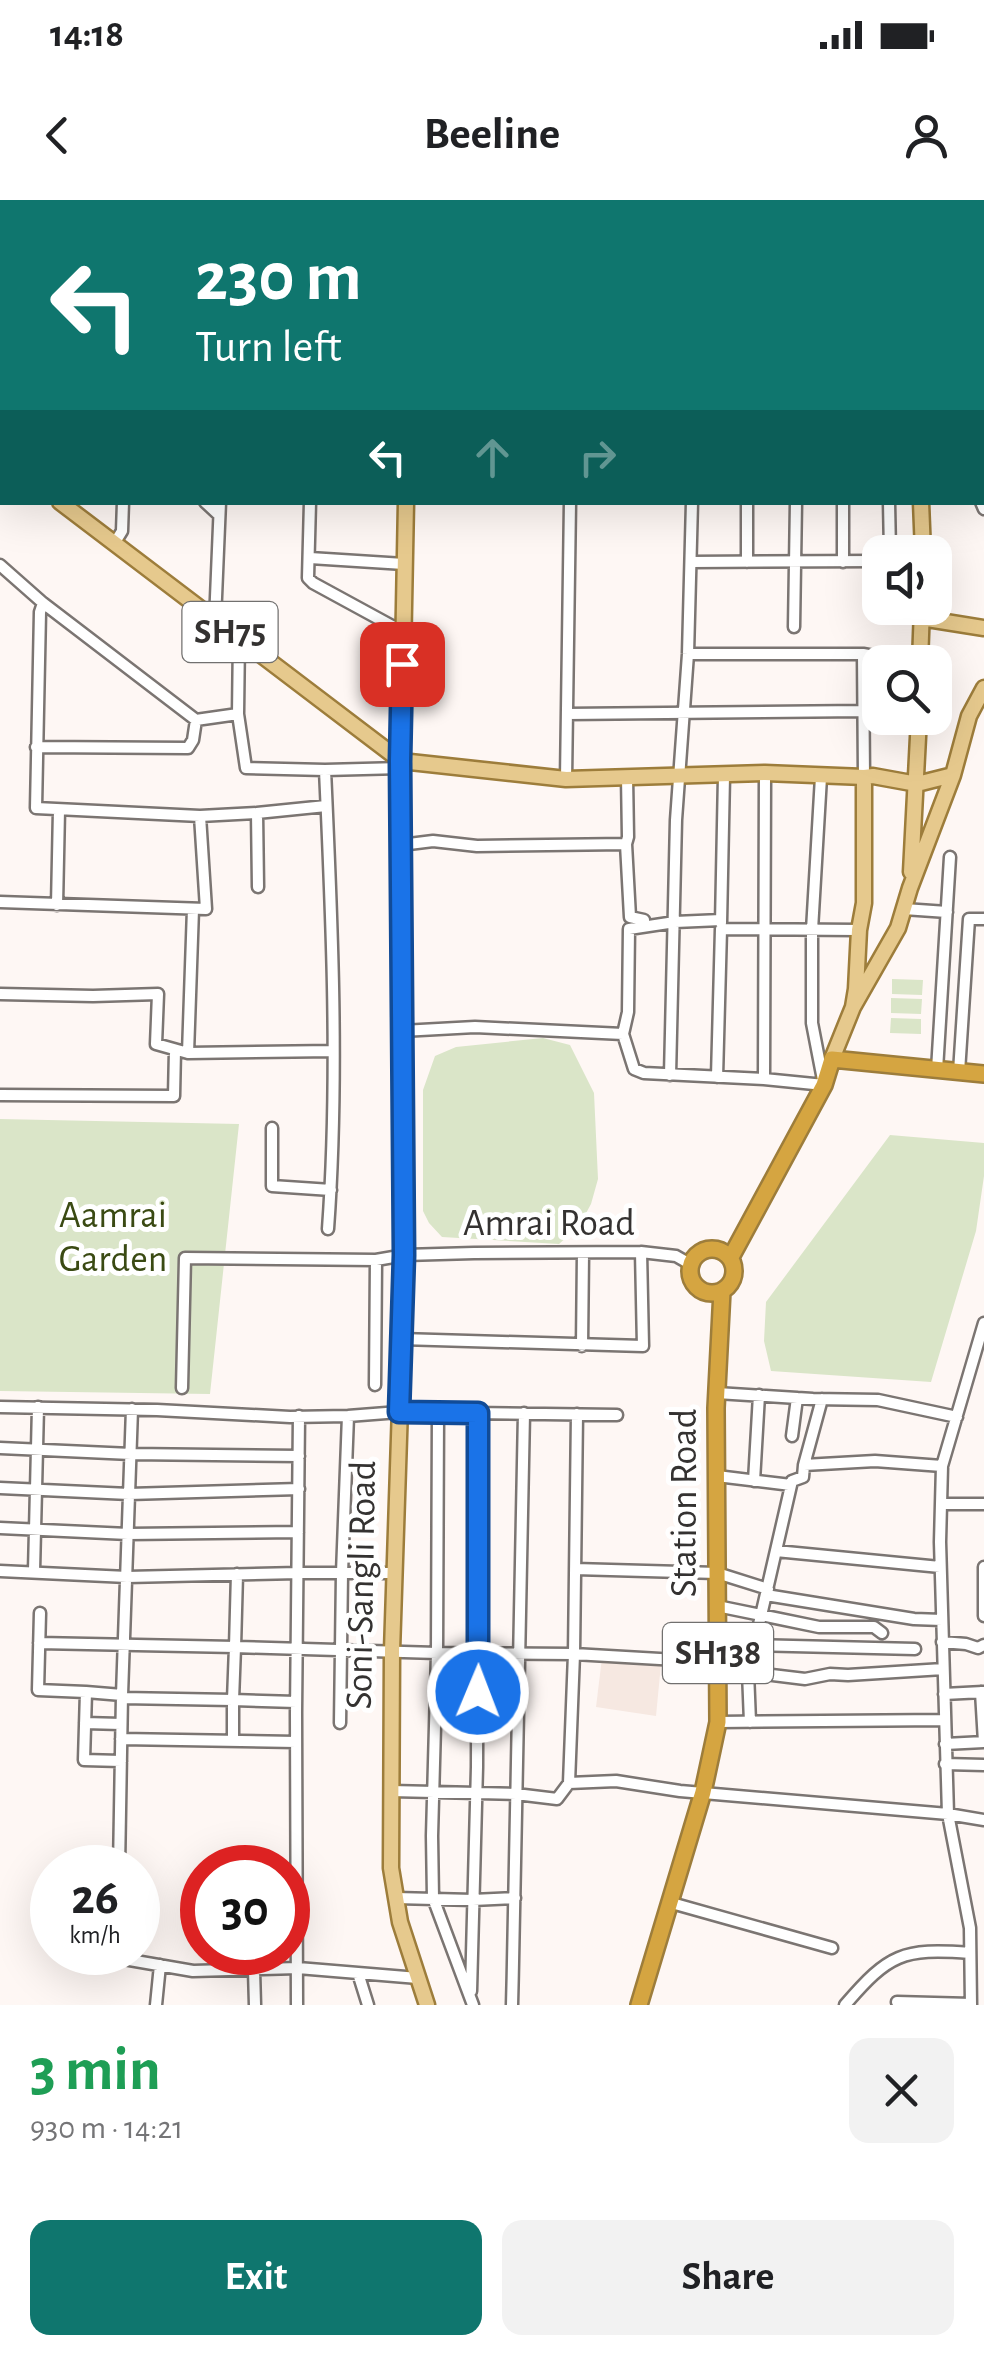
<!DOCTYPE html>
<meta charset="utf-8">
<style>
body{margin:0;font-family:"Alegreya Sans",sans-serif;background:#f2f2f2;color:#202124;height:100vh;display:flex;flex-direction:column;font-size:38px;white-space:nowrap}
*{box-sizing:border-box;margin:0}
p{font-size:32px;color:#757577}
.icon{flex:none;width:55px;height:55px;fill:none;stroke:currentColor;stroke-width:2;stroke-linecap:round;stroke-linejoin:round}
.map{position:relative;height:1805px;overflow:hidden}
.details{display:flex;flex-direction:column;background:#fff;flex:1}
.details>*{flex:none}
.banner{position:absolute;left:0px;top:0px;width:985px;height:305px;box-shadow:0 10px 40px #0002;background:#0f766e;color:#fff;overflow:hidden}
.buttons{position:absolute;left:862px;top:335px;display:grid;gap:20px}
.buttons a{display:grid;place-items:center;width:90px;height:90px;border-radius:20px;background:#fff;box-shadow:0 10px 40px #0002;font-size:50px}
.speed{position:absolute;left:30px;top:1645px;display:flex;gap:20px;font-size:50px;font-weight:700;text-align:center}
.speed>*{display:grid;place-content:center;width:130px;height:130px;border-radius:50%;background:#fff;box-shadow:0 10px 40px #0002;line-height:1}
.speed small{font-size:25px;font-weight:400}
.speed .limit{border:15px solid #d22;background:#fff;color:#111}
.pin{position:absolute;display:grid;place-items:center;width:85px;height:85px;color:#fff;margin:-42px;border-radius:20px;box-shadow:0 5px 15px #0006}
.me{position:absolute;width:110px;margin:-55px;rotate:1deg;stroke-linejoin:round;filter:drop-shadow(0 0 8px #0008)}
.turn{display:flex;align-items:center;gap:35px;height:210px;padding:0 30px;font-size:45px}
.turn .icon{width:130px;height:130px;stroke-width:2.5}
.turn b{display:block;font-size:70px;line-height:85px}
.lanes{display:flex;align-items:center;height:95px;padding:0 30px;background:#0003;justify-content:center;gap:50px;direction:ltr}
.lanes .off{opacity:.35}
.round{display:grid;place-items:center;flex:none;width:105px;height:105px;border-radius:20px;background:#f2f2f2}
.summary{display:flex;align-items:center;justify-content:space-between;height:170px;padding:0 30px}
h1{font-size:60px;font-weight:700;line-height:75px;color:#1e9e55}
.action{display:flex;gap:20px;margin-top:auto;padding:20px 30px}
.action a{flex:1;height:115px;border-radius:20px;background:#0f766e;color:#fff;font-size:40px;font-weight:700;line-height:115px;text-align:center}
.action a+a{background:#f2f2f2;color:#202124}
.status{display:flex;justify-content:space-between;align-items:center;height:70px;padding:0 50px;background:#fff;direction:ltr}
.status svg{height:28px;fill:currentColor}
header{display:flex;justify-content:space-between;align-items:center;height:130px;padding:0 30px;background:#fff;font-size:45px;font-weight:700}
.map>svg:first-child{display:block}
.built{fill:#f6e8e1}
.green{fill:#dae5c8}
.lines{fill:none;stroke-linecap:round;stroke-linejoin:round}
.minor-casing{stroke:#7b7572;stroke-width:15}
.major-casing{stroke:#9d7d3b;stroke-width:19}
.highway-casing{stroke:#9d7d3b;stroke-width:20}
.minor{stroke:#fff;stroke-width:10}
.major{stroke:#e6c98d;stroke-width:14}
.highway{stroke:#d5a541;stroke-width:15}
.route-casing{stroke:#114b97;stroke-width:25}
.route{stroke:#1a73e8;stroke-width:18}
.labels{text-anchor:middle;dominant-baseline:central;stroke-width:10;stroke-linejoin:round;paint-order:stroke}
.shield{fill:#fff;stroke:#71706f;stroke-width:2.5}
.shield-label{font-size:35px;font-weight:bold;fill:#343231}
.park-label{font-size:38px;fill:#3a4a13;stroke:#fff}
.street-label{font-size:38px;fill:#343231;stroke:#fff}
</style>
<div class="status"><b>14:18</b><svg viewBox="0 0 49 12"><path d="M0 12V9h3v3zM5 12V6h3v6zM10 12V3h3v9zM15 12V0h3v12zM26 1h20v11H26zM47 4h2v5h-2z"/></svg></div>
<header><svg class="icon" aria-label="back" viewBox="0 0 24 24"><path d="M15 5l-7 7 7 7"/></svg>Beeline<svg class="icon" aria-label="person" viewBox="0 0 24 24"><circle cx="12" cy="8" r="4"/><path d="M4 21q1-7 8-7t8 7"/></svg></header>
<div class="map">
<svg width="984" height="1805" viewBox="0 0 984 1805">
<rect width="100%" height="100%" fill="#fef7f4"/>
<!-- built -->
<path class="built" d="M602,1458L661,1464L656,1516L596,1507Z"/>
<!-- green -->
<path class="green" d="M892,779L923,780L922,795L892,794Z
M891,798L922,799L921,814L891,813Z
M891,818L921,819V834L890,833Z
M543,838L570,845L594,893L598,979L591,1004L579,1026L559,1044L442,1037L429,1023L423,1011V890L435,856L456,847Z
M0,919L239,924L210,1194L0,1191Z
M890,935L984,943V976L976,1031L931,1182L771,1171L764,1141L766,1102Z"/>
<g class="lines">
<!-- minor casing -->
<g class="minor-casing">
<path id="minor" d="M230,0V2
M6,2V0
M95,2V0
M147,2V0
M266,2V0
M334,2L335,0
M462,2V0
M503,2V0
M575,2V0
M698,2V0
M860,2V0
M889,2L890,0
M0,78L2,55
M0,149H2
M205,302L219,315
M310,302L308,378L313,383L403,432
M889,302L890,352
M981,302L984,309
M114,344L122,331L123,302
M310,358L404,364
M691,362L880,361
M747,362V302
M843,362V302
M0,365L43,403L196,520L238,514L239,438
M43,403L40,412L36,608L200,616
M215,421L220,302
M794,427L796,302
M688,454H863L907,462
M863,454L864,577
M238,514L246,568L325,570C332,722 339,877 328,1029
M567,514L863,511
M36,547L188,548L193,540L196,520
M325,570L401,568
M627,577L628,637L626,644L630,717L644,720
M566,579L570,302
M257,613L326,606
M401,645L433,641L477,646L626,644
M0,702L206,709L200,616L257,613L258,687
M57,705L59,610
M904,709L947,712
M721,720L675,722L629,729L628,812L623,834L634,869L644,873L764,879L824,885L812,823V730L821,577
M721,723L724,576
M0,794L93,796L158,794L156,844L188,853L333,851
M402,831L475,827L623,834
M188,853L193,709
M937,870L950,657
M959,872L969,719H984
M670,875L676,620L688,454L692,302
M717,877L721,729L859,730
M764,879L765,573
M0,895L174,896L175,850
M272,928V986L331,990
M401,1139L643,1146L641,1052
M582,1146L583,1053
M375,1185L376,1060
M182,1188L185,1058L376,1060L405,1055L474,1053L641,1052L676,1056L690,1064
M717,1193L813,1199L878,1200L957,1217
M0,1207L157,1210L290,1217L348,1216L399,1212L617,1215
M792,1236L797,1198
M0,1248L131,1254L299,1256
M804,1265L875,1261L942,1266
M717,1276L791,1285
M754,1281L759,1195
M0,1288L129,1294L299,1289
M941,1304H984
M0,1328L128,1334L298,1332
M776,1351L940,1367
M984,1367V1416
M575,1369L717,1373L768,1389
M0,1371L127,1377L298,1373H394
M34,1371L38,1207
M766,1395L914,1419L942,1420
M717,1406L819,1427H874L882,1433
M40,1413L38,1490L86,1492
M942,1442L966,1444L978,1448L984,1445
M39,1443L235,1447L237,1374
M718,1464L748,1472L805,1479L830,1474L848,1475L943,1469
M944,1494L983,1492
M122,1498L233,1500L235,1447L437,1453L438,1212
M718,1522L945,1520
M750,1522L748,1472L792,1281L803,1277L804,1265L822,1199
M85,1523L121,1524
M340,1523L342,1373L348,1216
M121,1539L296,1542
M233,1541V1500L296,1502
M945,1544L984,1542L981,1492
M121,1561L84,1560L86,1492L122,1495
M945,1564L984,1565
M569,1583L574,1454L694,1461L701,1450L718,1441L755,1445L915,1449
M391,1591L516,1594L557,1599L569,1583L616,1581L680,1591L948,1614L984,1620
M119,1668L122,1495L132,1209
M396,1698L473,1700L515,1698
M668,1702L832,1748
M118,1752V1758L193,1771L298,1768L418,1778
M254,1770L255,1805
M358,1773L368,1805
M471,1791L477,1567L478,1213
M897,1802L971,1804
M156,1805L160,1765
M297,1805L296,1513L299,1216
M473,1805L433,1698L432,1636L437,1453L574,1454L577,1214
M512,1805C517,1608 520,1411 524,1213
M845,1805C889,1754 902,1748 970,1753
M971,1805L970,1728L948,1614L940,1342L942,1266L984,1123"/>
</g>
<!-- major casing -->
<g class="major-casing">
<path id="major" d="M407,2V0
M901,2V0
M0,252L2,255
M60,302L401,561L566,579L765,573L864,577
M406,302L401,561L405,1055L392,1451L391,1668L400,1722L427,1805
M921,302L923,352
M921,418L984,428
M920,462L922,408
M911,672L919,518
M853,807L856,789L859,730L864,703V577L873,576L917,584L953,575L969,516L984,488
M832,859L853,807L898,728L910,688L953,575"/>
</g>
<!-- highway casing -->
<g class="highway-casing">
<path id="highway" d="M690 1071a22 22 0 1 1 44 0a22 22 0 1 1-44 0Z
M731,1057L824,885L832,859L984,874
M639,1805L703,1592L718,1522L716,1208L722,1091"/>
</g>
<!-- minor -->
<use href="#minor" class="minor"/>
<!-- major -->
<use href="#major" class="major"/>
<!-- highway -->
<use href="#highway" class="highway"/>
</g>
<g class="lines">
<!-- route casing -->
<g class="route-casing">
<path id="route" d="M402,464L400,561L404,1055L399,1212L478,1213V1492"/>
</g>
<!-- route -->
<use href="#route" class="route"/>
</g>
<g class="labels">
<!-- shield labels -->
<g class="shield">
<rect x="182.5" y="402" width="95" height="60" rx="8"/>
<rect x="663" y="1423" width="110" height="60" rx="8"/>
</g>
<g class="shield-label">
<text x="230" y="432">SH75</text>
<text x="718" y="1453">SH138</text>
</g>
<!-- park labels -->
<g class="park-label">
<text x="113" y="1016">Aamrai<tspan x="113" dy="44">Garden</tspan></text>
</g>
<!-- street labels -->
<g class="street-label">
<text x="549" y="1024">Amrai Road</text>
<text transform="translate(685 1303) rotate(-90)">Station Road</text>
<text transform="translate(362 1385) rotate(-89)">Soni-Sangli Road</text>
</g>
</g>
</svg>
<div class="buttons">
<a><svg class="icon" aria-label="sound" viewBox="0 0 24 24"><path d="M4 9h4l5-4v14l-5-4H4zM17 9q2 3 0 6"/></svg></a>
<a><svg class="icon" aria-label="search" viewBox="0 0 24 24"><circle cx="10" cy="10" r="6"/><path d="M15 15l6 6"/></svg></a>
</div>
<div class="speed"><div>26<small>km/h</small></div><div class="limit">30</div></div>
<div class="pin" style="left:402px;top:464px;background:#d93025"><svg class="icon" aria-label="arrive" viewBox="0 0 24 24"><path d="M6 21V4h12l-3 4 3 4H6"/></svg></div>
<svg class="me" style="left:478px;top:1492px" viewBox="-20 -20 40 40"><circle r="17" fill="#1a73e8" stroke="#fff" stroke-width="3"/><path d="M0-11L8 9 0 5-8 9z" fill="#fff"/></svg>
<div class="banner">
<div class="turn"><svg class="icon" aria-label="left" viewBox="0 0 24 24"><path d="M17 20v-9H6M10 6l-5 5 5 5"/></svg><div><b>230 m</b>Turn left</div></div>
<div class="lanes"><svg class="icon" aria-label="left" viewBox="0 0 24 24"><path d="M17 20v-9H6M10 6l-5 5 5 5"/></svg><svg class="icon off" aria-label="ahead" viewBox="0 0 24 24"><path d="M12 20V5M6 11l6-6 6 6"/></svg><svg class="icon off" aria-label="right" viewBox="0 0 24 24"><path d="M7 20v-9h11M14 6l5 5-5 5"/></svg></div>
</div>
</div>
<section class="details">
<div class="summary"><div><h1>3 min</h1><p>930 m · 14:21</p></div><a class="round"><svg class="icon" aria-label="close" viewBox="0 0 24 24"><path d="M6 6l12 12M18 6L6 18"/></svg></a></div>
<div class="action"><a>Exit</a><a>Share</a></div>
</section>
